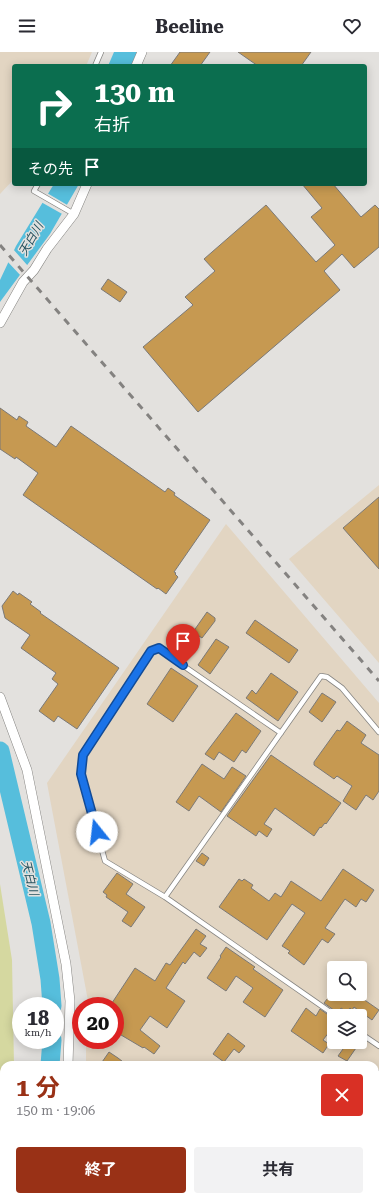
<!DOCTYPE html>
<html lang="ja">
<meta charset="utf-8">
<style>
body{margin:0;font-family:"Roboto Serif","Noto Sans JP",serif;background:#f2f2f3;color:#2b2b33;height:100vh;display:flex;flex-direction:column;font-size:15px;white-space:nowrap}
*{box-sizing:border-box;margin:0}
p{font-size:13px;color:#7c7c81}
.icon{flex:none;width:22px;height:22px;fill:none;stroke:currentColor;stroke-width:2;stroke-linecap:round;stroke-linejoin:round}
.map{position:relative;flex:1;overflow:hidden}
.sheet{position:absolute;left:0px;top:1009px;width:379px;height:140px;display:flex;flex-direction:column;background:#fff;border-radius:12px 12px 0 0;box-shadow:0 2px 10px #0003}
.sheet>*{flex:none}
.banner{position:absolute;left:12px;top:12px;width:355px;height:122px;border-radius:4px;box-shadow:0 2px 10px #0003;background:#0b6e4f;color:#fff;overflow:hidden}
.tools{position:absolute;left:327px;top:909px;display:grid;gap:8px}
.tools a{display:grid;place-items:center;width:40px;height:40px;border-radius:4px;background:#fff;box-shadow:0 2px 10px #0003;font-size:20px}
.speed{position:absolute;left:12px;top:945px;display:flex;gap:8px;font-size:20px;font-weight:700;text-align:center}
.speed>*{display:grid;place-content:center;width:52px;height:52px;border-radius:50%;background:#fff;box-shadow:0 2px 10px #0003;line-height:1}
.speed small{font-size:10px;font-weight:400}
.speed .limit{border:6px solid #d22;background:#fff;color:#111}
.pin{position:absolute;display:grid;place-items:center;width:34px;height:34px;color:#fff;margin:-41px -17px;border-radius:50% 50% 50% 0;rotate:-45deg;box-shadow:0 0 4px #0007}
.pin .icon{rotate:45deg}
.me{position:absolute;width:44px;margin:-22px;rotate:344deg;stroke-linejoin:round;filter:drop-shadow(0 0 3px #0008)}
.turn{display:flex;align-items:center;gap:14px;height:84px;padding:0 16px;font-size:18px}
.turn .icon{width:52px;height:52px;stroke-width:2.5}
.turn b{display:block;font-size:28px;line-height:34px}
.then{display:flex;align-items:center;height:38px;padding:0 16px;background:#0003;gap:8px;font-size:15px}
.round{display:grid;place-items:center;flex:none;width:42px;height:42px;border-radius:4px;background:#f2f2f3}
.head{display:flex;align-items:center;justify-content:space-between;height:68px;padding:0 16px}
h1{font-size:24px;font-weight:700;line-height:30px;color:#993116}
.action{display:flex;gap:8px;margin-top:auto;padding:8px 16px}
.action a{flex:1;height:46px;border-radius:4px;background:#993116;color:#fff;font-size:16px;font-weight:700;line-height:46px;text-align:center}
.action a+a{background:#f2f2f3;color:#2b2b33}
header{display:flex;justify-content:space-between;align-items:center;height:52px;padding:0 16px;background:#fff;font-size:18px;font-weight:700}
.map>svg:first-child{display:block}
.industrial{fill:#e2d5c2;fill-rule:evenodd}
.green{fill:#d5d8a0}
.water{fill:#56bedc}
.pier{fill:#e3e1de}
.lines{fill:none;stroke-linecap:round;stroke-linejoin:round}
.river{stroke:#56bedc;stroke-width:19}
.building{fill:#c69951;stroke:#7b7977}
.lane-casing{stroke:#868582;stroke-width:6}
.street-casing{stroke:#868582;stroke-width:10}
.lane{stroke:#fff;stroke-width:4.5}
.street{stroke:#fff;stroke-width:9}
.rail{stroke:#848280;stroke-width:3;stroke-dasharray:7 7;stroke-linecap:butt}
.route-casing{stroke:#114b97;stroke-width:10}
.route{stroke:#1a73e8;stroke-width:7}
.labels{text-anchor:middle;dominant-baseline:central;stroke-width:3;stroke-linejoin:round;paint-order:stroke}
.water-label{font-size:12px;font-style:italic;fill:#25525f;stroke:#e3e1de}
</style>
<header><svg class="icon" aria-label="menu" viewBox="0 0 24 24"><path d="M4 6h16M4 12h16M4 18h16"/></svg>Beeline<svg class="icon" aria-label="heart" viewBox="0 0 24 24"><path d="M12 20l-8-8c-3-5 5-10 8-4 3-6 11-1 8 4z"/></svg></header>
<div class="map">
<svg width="379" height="1149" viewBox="0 0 379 1149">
<rect width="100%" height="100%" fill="#e3e1de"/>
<!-- industrial -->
<path class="industrial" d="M0,0H92L86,14H14V127L0,142Z
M379,433V611L289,507Z
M226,472L379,651V1149H82V1145H375V1013H86V988H115V954H89L47,731ZM334,916H360V942H334ZM334,964H360V990H334Z"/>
<!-- green -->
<path class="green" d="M0,832L12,908L14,1013H4V1145H11V1149H0Z"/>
<!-- water -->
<path class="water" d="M114,0H137L131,14H108Z
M54,132H79L50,182L0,250V228L16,194Z"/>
<!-- pier -->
<path class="pier" d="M47,141L69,154L64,163L41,150Z
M13,197L28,214L21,224L7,209Z"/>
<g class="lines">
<!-- river -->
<path class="river" d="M0,699L41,871L50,927L52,954
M50,1013L52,988
M48,1149V1145"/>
</g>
<!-- building -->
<path class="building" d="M180,0H210L200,14H170Z
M238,0H311L301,14H258Z
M302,132H333L361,165L375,153L379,157V195L354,216L342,202L324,219L340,238L198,360L143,295L193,253L185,245L215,219L204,207L266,153L316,210L335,193L311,165L322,156Z
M108,227L127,240L120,250L101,237Z
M0,356L17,368L19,364L28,370L26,374L56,395L71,374L165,440L168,436L175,441L174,443L210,468L174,520L176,521L175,522L178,525L166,542L158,536L157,537L23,443L38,421L16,405L15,407L0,397Z
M379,445V517L343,476Z
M13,539L18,543L19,541L32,550L30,552L41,560L40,561L119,616L77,677L58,664L54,670L39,659L58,632L52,627L56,621L21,596L30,583L5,566L2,554Z
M207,560L215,566V569L202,586L193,580Z
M255,568L298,598L289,611L246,581Z
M216,587L229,595L210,622L198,613Z
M171,616L198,634L173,670L147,652Z
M271,621L298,640L278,669L246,646L252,638L256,642Z
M322,641L336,650L322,670L309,660Z
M236,661L261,679L246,701L242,698L234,710L219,700L214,708L205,702Z
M347,669L366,683L361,691L379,703V739L373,748L366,743L356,758L343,749L352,734L337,724L334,727L314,713V710L337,678L340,679Z
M271,703L341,751L326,772L325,771L321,776L320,775L314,784L275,756L264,772L272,777L267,785L259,779L256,784L227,764Z
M202,712L224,727L232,715L246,724L221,760L199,744L189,759L176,750Z
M202,801L209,806L204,814L196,809Z
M343,817L374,838L366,850L361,847L356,855L345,847L325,876L335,882L328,891L322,887L304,913L288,901L290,899L282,894L305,861L292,852L267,888L219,855L239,827L242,829L244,827L253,833L251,836L269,849L275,841L281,845L291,829L321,849Z
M117,821L133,832L126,842L145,855L131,875L122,869L128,860L106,845L107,843L103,840Z
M196,877L206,884L200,892L207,896L200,905L194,900L185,912L183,910L166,936L185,949L167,976L150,964L140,978L160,994L154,1002L144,995L143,996L116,980L122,971L115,966V954H110L135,916L155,929L166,911L170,913Z
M226,895L255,915L253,917L283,938L265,965L243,950L253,936L236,924L226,939L207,926L221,905L220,904Z
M331,942H356L379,958L372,968L354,955L352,958L350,956L347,960L341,956L338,961L324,951Z
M306,956L316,964L320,957L334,967L329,973L333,975L323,988L329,992L323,1001L291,979Z
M228,981L245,994L239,1001L234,997L224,1010L213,1002Z
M348,990L356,996L347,1009L338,1004Z
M109,1000L118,1006L127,1013H100Z"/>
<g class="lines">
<!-- lane casing -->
<g class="lane-casing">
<path id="lane" d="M95,14L101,0
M38,132L34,139L74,162
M281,681L159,597L151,599L83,703L81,722L105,809L165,845L336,964
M165,845L321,624L327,625L342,636L379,680
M360,981L379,994
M375,1027L379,1021
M205,1145L211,1149
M293,1149L296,1145"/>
</g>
<!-- street casing -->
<g class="street-casing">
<path id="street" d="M136,14L142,0
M0,271L23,230L34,218L47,197L74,162L87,132
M0,645L27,718L66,912L70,949L68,1013
M65,1145L66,1149"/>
</g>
<!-- lane -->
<use href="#lane" class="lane"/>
<!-- street -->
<use href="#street" class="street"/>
<!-- rail -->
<path class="rail" d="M0,193L379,629"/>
</g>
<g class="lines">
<!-- route casing -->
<g class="route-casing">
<path id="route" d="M97,780L81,722L83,703L151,599L159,596L183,613"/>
</g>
<!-- route -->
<use href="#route" class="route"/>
</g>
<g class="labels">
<!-- water labels -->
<g class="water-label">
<text transform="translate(31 187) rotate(-60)">天白川</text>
<text transform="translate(30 826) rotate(76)">天白川</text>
</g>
</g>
</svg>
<div class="tools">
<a><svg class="icon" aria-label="search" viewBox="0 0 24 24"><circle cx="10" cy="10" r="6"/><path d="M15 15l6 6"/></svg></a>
<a><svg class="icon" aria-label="layers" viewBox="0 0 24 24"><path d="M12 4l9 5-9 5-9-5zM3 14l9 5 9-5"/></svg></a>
</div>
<div class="speed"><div>18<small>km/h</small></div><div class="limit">20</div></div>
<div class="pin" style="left:183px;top:613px;background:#d93025"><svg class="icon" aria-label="arrive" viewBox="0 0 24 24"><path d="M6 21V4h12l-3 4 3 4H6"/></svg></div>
<svg class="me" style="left:97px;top:780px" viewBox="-20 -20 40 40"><circle r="19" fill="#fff"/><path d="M0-13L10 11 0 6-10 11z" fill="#1a73e8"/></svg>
<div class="banner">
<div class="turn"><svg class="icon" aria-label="right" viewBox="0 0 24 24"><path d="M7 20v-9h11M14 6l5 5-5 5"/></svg><div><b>130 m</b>右折</div></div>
<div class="then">その先<svg class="icon" aria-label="arrive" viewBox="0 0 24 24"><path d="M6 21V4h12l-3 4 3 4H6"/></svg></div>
</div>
<section class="sheet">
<div class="head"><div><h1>1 分</h1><p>150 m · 19:06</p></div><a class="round" style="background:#d93025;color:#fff"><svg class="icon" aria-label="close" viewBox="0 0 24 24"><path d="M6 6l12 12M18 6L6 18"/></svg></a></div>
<div class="action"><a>終了</a><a>共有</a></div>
</section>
</div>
